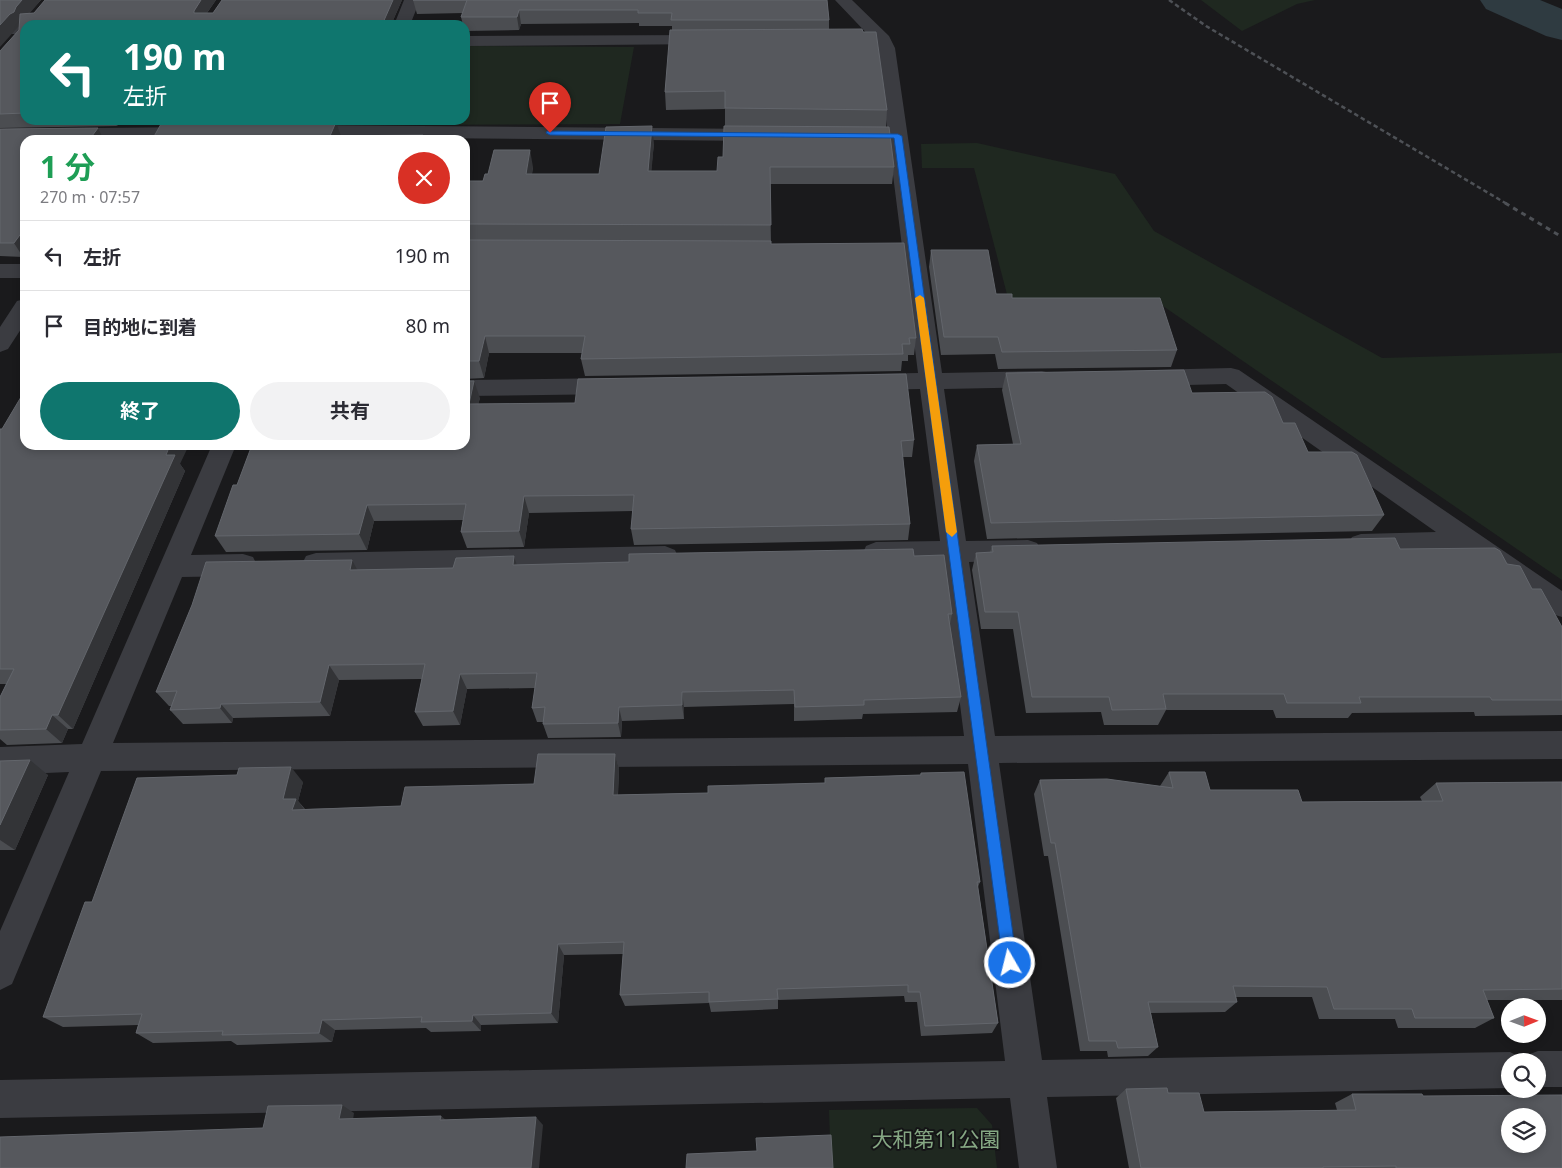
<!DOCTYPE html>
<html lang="ja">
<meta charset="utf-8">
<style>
body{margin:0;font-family:"Noto Sans","Noto Sans JP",sans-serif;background:#f2f2f3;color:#2b2b33;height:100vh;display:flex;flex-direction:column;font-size:19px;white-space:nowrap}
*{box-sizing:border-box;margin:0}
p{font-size:16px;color:#7c7c81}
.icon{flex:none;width:28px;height:28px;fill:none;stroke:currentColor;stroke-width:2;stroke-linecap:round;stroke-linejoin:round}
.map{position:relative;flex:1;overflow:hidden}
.side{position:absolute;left:20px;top:135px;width:450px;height:315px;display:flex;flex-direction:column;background:#fff;border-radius:15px;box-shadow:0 2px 8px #0003}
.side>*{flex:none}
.hud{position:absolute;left:20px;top:20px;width:450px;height:105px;border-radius:15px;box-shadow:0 2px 8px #0003;background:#0f766e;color:#fff;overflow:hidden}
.needle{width:32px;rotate:89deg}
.tools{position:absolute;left:1501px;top:998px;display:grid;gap:10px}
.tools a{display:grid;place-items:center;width:45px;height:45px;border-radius:50%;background:#fff;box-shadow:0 2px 8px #0003;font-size:25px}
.pin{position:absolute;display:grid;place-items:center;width:42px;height:42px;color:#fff;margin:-51px -21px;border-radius:50% 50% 50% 0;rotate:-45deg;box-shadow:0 0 5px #0007}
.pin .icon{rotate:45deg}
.me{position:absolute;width:55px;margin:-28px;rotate:352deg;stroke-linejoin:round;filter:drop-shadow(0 0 4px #0008)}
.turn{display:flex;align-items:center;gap:18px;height:105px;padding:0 20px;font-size:22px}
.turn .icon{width:65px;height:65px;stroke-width:2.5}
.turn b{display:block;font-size:35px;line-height:42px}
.round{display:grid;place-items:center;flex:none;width:52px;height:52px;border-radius:26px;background:#f2f2f3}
.head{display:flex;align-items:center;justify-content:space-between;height:85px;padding:0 20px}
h1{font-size:30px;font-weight:700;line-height:38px;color:#1e9e55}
.action{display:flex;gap:10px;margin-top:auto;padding:10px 20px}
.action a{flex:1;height:58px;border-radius:30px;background:#0f766e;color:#fff;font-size:20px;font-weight:700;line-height:58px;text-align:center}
.action a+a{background:#f2f2f3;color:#2b2b33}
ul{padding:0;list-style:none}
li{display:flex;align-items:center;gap:15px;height:70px;padding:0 20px;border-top:1px solid #e1e1e2}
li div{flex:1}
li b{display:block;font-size:19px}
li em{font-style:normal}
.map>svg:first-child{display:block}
.green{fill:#1f2820}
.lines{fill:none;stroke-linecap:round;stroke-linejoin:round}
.river{fill:#2f3b41;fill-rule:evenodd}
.minor{fill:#3b3c41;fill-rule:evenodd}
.rail-far1{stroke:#4e5156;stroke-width:2.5;stroke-dasharray:4.5 3;stroke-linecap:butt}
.rail{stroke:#4e5156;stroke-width:3;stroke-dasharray:5 4.5;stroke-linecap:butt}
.wall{fill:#4b4d51}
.shaded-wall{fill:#333437}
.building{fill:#56585d;stroke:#63666c;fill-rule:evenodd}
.route{fill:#1a73e8;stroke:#114b97}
.slow{fill:#f59e0b}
.labels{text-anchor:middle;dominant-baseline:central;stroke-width:4;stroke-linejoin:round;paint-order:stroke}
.near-park-label{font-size:21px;fill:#85a783;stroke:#151517}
</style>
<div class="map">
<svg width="1562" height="1168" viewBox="0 0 1562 1168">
<rect width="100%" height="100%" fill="#1a1a1c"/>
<!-- green -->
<path class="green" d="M1201,0H1315L1297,4L1242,31Z
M465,46L634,47L620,124L372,125L375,120H465Z
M977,143L1115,174L1154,231L1382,358L1562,353V580L1160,304L1009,302L974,168H922L921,144Z
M977,1108L992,1125L997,1168H831L829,1110Z"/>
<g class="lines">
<!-- river -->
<path class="river" d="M1480,0H1540L1562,9V40L1546,36L1486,9Z"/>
<!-- minor -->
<path class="minor" d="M404,0H420L410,25H394Z
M835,0H852L889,36L895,48L942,373L1042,371L1050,373L1054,379L1050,385L1042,387L944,389L966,541L1028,540L1037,543L1041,550L1037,557L1028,560L969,562L995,736L1562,731V759L999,763L1042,1060L1510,1052L1524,1059L1525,1056L1538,1051H1562V1087H1538V1061H1510V1088L1047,1097L1057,1168H1019L1010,1098L0,1118V1080L1005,1061L968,764L101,771L12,984L0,990V931L69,772L0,775V747L82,744L212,445H236L191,555L243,554L253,557L257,565L253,573L243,576L182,577L113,743L964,736L942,562L876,564L866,560L863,553L866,546L876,542L940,541L920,389L870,390L862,388L858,382L862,376L870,374L918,373L877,48L875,42Z
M0,24H25L29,25H25V34H0Z
M706,35L712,36L714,40L712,44L465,46V36Z
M302,125L761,129L768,131L770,135L768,139L761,141L302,137L295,135L293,131L295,127Z
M194,127L201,129L203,133L201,137L194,139L0,141V129Z
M0,264H25V278H0Z
M25,299V323L8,349L0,352V327L17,301Z
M1231,368L1239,370L1562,591V617L1552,614L1465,552L1361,554L1352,551L1348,544L1352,537L1361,534L1436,532L1226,384L1148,386L1140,384L1136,378L1140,372L1148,370Z
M615,378L623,380L627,386L623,392L615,394L465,396V380Z
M665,546L675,550L678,557L675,564L665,568L316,575L306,572L302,564L306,556L316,553Z"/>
<!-- rail-far1 -->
<path class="rail-far1" d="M1169,0L1206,26L1507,204"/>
<!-- rail -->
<path class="rail" d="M1505,203L1562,237"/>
</g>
<!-- wall -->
<path class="wall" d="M0,0H41L29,13H34L45,0H216L207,13H213L222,0H402L391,25H25V120H121L117,126L0,128V51L19,30V26L18,27Z
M413,0H827L829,20V29L863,32L887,110L886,127L894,167L892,184H770L771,244L916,338L914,355H908V361H902L901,371L585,376L581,359L582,353H489L484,378L465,379V181H483L533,167L532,174H599L654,143L651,171H717L723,157L725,126V109L666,110L665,92L672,30V26H639V23L521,24L519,30L465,31V25H463L461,17L463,13L417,14Z
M177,120H350L348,123H336L152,140L179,124Z
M0,129L25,140V254L23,257L0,256Z
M931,250L996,294L1012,298L1177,350L1171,367L998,369L995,354L941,355L929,267Z
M1006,373L1192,393L1283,423L1308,452L1384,515L1372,531L987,539L974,461L977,445L1013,444L1002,390Z
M480,398L478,404L914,440L912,457H903L910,524L908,540L634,545L631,529L633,511L529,513L524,547L467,548L461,532L463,520L374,521L367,550L226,552L215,536L237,485Z
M0,429L180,464L185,471L73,729H68L62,743L7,745L0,739V697L6,684H0Z
M992,546L1400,549L1507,564L1532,589L1562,627V715L1475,716L1474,712L1352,713L1348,718H1276L1273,710H1166L1158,725H1104L1101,712L1026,713L1013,629H981L972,570L976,553L990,552Z
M914,556L952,614L950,624L961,697L957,712L863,714L862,719L794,721V704L684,707V719L622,721L621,737L548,738L543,724V722H537L532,708L535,688L467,689L460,725L423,726L415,712L422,679L339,680L330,716L233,718L232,723L183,724L170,710L171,706H169L156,692L358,570L453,568L517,565Z
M615,754L619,769L618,795L708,793L825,783V778L920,775L921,773L980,882L978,887L998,1023L992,1033L921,1036L917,1002H905L904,996L778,1000V1009L711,1012L709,1003L625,1006L620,995L623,954L564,955L558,1023L481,1025V1031L431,1032L426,1028L335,1030L332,1042L237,1045L231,1041L153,1043L136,1033L138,1025L63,1027L43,1017L92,902L303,782L298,801L305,809L401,806L534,784Z
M0,761L48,775L15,850H0Z
M1169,772L1210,790L1302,802L1422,801L1420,797L1436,783L1562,782V1000H1487L1494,1018L1475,1028H1398L1395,1019H1319L1312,997H1236L1237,1002L1225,1012L1151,1013L1158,1047L1148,1056L1108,1057L1107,1051H1080L1048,856H1044L1034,794L1040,780L1160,786Z
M1126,1089L1168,1093L1204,1112L1337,1110L1335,1103L1352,1094L1423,1096L1562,1168H1129L1116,1098Z"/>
<!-- shaded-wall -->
<path class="shaded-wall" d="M22,0H41L24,20L21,26L18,27L0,47V25Z
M201,0H216L199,24L194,13V11Z
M393,0H402L391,25H382Z
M519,10L521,24L519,30L517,17Z
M114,120H121L117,126Z
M336,122L342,139L330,136Z
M652,126L654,143L650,188L648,171Z
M98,128L104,140H89Z
M530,150L533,167L529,191L526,174Z
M25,228V254L23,257L14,243Z
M485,336L489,353L484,378L479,361Z
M474,381L480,398L474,421L469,404Z
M170,445H189L180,464L185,471L73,729L58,715Z
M524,496L529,513L524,547L519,531Z
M367,505L374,521L367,550L359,534Z
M514,556L519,572L513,565Z
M352,560L360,575L350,570Z
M329,665L339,680L330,716L320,702Z
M460,674L467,689L460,725L453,711Z
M682,692L684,707V719L682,705Z
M221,704L233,718L232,723L220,708Z
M619,707L622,721L621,737L618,723Z
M52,715L68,729L62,743L46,729Z
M615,754L619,769L617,810L613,795Z
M30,760L48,775L15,850L0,840V825Z
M291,767L303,782L298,801L307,813L304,824L283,799Z
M558,944L564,955L558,1023L551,1013Z
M473,1015L481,1025V1031L472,1021Z
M322,1020L335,1030L332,1042L319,1033Z
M342,1105L354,1113L352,1127L339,1119Z
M441,1116L451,1124L440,1120Z
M536,1117L543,1125L539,1168H531Z"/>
<!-- building -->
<path class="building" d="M0,0H22L16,7L14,12L10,14L0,25Z
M45,0H201L194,11V13H213L222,0H393L382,25H25V113L0,114V51L19,30L20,14L34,13Z
M413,0H827L829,20H671L672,13H638V10H519L517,17H461L467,0Z
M862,29L863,32H876L887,110L725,108V91L665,92L670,30Z
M336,122L330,136L423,135L421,140H152L161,124Z
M652,126L648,171H717L718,157H723L724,126L889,127L894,167H770L771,225L465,224V181H483L485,174H488L494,150H530L526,174H599L606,127Z
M98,128L89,140H25V228L14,243H0V129Z
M465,240L771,241V244L904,243L916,338H909L910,344H902L903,354L581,359L585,336H485L479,361H465Z
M931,250H988L996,294H1012V298H1160L1177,350L1002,352L998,337H944Z
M1184,370L1192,393L1265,392L1272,397L1283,423H1295L1308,452H1352L1357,455L1384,515L991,523L977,445L1021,444L1006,373Z
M906,374L914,440L901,441L910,524L631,529L634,495L524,496L519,531L461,532L466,504L367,505L359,534L215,536L233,485H237L252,445H465V381H474L469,404L575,403L578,379Z
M21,397H25V445H170L166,455H175L58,715H52L46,729L0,730V697L14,669H0V429H2Z
M1395,538L1400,549L1495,548L1500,551L1507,564L1520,566L1532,589H1541L1562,627V700H1492L1490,697H1359L1361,703H1287L1284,694H1163L1166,709L1112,710L1109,697H1032L1018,612H985L976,553L993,552L992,546Z
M913,549L914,556L944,555L952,614H948L961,697L864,700V705L795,707L794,690L682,692V705L619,707L618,723L543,724L545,707L532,708L537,673L460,674L453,711L415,712L425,664L329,665L320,702L221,704L220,708L170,710L177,691L156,692L192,605L206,562L352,560L350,570L453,568L456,558L514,556L513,565L629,562V554Z
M538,754H615L613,795L708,793V786L825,783V778L921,775V773L964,772L980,882H977L998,1023L925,1026L920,992H908V985L777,989L778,999L709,1002V992L620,995L624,942L558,944L551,1013L473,1015L472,1021L421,1022L422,1017L322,1020L319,1033L222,1035L223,1031L136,1033L142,1014L43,1017L85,902H92L137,778L237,775L239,768L291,767L283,799H296L292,810L401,806L405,787L534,784Z
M30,760L0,825V761Z
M1169,772H1205L1210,790H1298L1302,802L1443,801L1436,783L1562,782V989L1483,990L1494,1018H1415L1412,1009H1334L1327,987L1233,986L1237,1002H1148L1158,1047L1118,1048L1116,1041H1089L1055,843H1051L1040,780L1107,779L1173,788Z
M1167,1088L1168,1093H1199L1204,1112L1356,1110L1352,1094H1422L1423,1096L1562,1095V1168H1396V1166L1323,1167V1168H1141L1126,1089ZM1510,1116H1538V1144H1510Z
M342,1105L339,1119L441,1116L440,1120L536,1117L531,1168H0V1137L263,1128L268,1106Z
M831,1135L833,1168H686L687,1154L757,1151L756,1138Z"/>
<!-- route -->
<path class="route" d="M547,131L898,134L902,136L1017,963L1015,968L1010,970L1005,968L1003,963L894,138L550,135L546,133Z"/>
<!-- slow -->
<path class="slow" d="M920,295L924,298L957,532L952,537L946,532L915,298Z"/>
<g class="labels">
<!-- near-park labels -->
<g class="near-park-label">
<text x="936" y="1139">大和第11公園</text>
</g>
</g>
</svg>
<div class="tools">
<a><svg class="needle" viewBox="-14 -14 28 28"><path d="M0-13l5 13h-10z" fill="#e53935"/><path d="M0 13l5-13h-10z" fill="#7c7c81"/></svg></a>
<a><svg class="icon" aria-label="search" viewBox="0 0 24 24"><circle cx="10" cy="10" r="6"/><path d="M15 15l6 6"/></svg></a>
<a><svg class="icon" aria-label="layers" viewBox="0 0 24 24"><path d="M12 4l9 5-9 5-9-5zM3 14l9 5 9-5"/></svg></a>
</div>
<div class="pin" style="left:550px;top:133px;background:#d93025"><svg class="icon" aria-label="arrive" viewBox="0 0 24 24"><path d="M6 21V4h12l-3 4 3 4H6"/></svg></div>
<svg class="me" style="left:1010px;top:963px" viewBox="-20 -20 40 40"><circle r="17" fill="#1a73e8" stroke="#fff" stroke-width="3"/><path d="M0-11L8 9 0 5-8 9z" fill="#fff"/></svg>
<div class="hud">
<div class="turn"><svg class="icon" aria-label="left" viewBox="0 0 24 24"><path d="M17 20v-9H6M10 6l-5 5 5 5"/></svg><div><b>190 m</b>左折</div></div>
</div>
<section class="side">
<div class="head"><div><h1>1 分</h1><p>270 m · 07:57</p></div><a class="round" style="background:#d93025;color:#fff"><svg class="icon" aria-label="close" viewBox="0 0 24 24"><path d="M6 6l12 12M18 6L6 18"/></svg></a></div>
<ul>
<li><svg class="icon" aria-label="left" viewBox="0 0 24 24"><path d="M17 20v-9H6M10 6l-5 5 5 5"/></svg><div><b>左折</b></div><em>190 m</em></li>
<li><svg class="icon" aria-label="arrive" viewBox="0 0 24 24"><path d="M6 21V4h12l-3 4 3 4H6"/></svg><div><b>目的地に到着</b></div><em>80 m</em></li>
</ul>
<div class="action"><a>終了</a><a>共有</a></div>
</section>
</div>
